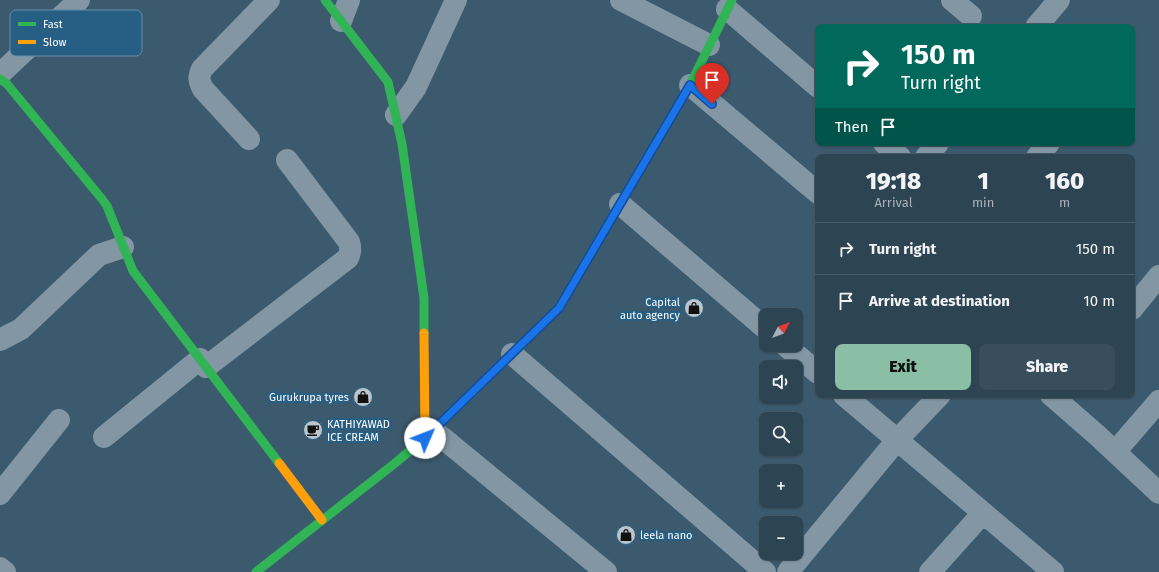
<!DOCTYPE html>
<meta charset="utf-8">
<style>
body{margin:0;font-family:"Fira Sans",sans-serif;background:#394e5c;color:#f1f3f6;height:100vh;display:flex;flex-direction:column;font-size:15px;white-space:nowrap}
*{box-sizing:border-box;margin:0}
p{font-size:13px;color:#a7b0b8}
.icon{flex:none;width:22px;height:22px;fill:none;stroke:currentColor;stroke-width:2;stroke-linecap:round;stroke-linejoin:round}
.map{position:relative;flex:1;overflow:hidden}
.details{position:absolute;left:815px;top:154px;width:320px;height:244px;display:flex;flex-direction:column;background:#2d4452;border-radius:8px;box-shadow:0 1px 3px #0004,0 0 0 1px #485c69}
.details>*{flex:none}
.guide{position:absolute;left:815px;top:24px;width:320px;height:122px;border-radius:8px;box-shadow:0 1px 3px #0004,0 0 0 1px #485c69;background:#00695c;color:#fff;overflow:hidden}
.needle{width:26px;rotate:49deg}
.controls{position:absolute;left:759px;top:308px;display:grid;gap:8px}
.controls a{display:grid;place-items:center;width:44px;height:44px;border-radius:8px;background:#2d4452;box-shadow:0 1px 3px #0004,0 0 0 1px #485c69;font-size:20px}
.pin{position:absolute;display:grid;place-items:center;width:34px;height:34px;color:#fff;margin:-41px -17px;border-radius:50% 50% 50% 0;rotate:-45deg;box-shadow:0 0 4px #0007}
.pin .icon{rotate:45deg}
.me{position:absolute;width:44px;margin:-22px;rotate:46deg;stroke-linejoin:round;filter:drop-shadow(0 0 3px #0008)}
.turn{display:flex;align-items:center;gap:14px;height:84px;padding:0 20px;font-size:18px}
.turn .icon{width:52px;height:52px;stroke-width:2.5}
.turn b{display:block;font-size:28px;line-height:34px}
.then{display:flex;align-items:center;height:38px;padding:0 20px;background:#0003;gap:8px;font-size:15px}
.eta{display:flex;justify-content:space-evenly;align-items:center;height:68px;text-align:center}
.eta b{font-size:24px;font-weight:800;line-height:28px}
.primary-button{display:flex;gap:8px;margin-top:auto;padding:8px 20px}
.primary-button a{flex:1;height:46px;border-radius:8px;background:#8abfa5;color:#111;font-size:16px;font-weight:800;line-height:46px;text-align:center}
.primary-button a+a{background:#394e5c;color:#f1f3f6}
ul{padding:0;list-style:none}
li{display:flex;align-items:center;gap:12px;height:52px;padding:0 20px;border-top:1px solid #485c69}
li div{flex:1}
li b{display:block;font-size:15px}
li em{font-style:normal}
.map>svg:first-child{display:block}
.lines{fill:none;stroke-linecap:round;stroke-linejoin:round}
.street{stroke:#8296a4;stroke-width:22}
.fast{stroke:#30b455;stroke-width:9}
.slow{stroke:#ff9f0a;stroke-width:9}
.route-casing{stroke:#114b97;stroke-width:10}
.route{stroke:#1a73e8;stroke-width:7}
.labels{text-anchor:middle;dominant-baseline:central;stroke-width:4;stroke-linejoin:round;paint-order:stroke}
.poi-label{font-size:11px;fill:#fff;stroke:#265e84;text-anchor:end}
.key{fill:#265e84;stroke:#678ea9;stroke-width:1}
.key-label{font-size:11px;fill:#fff}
</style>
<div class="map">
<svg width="1159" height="572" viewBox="0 0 1159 572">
<rect width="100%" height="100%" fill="#3c5a6e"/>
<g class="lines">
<!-- street -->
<path class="street" d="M621,0L709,45
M952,0L971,16
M727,9L818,87
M341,21L349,0
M1036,27L1059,0
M0,74L79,0
M690,85L818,193
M396,115L416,87L456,0
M249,139L203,89C199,81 198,77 202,69L269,0
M884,143L900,157
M926,157L938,143
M1037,157L1049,143
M620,204L766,329
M1132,309L1159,276
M0,340L21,329L99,255L123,247
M785,345L818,373
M512,354L765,572
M206,367L348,258C351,252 351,248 349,242L287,160
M844,395L1053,572
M1051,395L1098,436L1159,493
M433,430L606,572
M104,437L200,359
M1115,452L1159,401
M0,494L59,420
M0,568L5,572
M788,572L897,440L940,395
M930,572L983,513"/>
<!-- fast -->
<path class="fast" d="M325,0L388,82L402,144L424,298V333
M0,79L7,84L102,199L107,206L133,271L279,463
M594,248L690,85L732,0
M256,572L394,464L425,438L460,404"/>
<!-- slow -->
<path class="slow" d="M424,333L425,438
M460,404L559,308L594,248
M279,463L322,520"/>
</g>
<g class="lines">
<!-- route casing -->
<g class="route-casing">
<path id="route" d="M425,438L559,308L690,85L712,104"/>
</g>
<!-- route -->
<use href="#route" class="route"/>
</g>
<!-- icons -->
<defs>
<g id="shop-disc" transform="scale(1)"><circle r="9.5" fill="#bbc5cc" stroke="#265e84"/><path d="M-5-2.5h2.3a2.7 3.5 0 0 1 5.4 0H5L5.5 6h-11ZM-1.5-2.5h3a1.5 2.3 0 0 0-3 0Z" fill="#111"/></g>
<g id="cafe-disc" transform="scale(1)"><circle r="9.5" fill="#bbc5cc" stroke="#265e84"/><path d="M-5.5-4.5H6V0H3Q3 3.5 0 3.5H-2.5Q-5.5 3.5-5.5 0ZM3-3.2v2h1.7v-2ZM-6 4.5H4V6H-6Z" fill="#111"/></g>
</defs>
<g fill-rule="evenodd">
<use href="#shop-disc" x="694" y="308"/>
<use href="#shop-disc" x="363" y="397"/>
<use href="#cafe-disc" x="313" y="430"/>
<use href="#shop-disc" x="626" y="535"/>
</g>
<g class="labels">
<!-- poi labels -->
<g class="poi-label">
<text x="680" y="302">Capital<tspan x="680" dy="13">auto agency</tspan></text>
<text x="349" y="397">Gurukrupa tyres</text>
<text x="327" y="424" text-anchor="start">KATHIYAWAD<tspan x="327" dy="13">ICE CREAM</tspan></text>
<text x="640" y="535" text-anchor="start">leela nano</text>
</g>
</g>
<!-- legend -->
<rect x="10" y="10" width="132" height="46" rx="6" class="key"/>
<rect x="18" y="22" width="18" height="4" fill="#30b455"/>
<rect x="18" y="40" width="18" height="4" fill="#ff9f0a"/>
<g class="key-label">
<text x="43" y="28">Fast</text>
<text x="43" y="46">Slow</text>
</g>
</svg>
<div class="controls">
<a><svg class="needle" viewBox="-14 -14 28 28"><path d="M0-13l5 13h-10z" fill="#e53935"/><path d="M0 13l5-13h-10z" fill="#a7b0b8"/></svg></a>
<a><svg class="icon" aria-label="sound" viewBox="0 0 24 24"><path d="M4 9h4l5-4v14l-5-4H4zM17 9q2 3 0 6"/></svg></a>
<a><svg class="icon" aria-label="search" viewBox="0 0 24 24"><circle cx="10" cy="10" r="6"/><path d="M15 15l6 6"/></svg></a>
<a>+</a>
<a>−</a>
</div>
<div class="pin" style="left:712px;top:104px;background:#d93025"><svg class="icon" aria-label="arrive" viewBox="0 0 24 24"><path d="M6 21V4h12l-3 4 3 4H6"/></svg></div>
<svg class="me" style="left:425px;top:438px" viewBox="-20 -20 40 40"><circle r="19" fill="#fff"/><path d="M0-13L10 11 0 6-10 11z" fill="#1a73e8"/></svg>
<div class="guide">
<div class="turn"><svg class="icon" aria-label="right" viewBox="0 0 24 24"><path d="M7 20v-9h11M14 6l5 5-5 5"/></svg><div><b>150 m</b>Turn right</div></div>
<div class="then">Then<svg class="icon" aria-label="arrive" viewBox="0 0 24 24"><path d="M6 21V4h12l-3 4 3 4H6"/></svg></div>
</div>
<section class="details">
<div class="eta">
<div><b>19:18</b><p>Arrival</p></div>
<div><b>1</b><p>min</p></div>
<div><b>160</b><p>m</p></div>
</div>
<ul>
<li><svg class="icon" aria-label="right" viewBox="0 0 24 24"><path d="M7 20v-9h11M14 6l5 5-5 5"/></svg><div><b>Turn right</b></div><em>150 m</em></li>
<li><svg class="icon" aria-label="arrive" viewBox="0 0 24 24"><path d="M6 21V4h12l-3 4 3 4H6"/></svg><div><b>Arrive at destination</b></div><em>10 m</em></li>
</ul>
<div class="primary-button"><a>Exit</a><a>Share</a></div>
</section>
</div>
